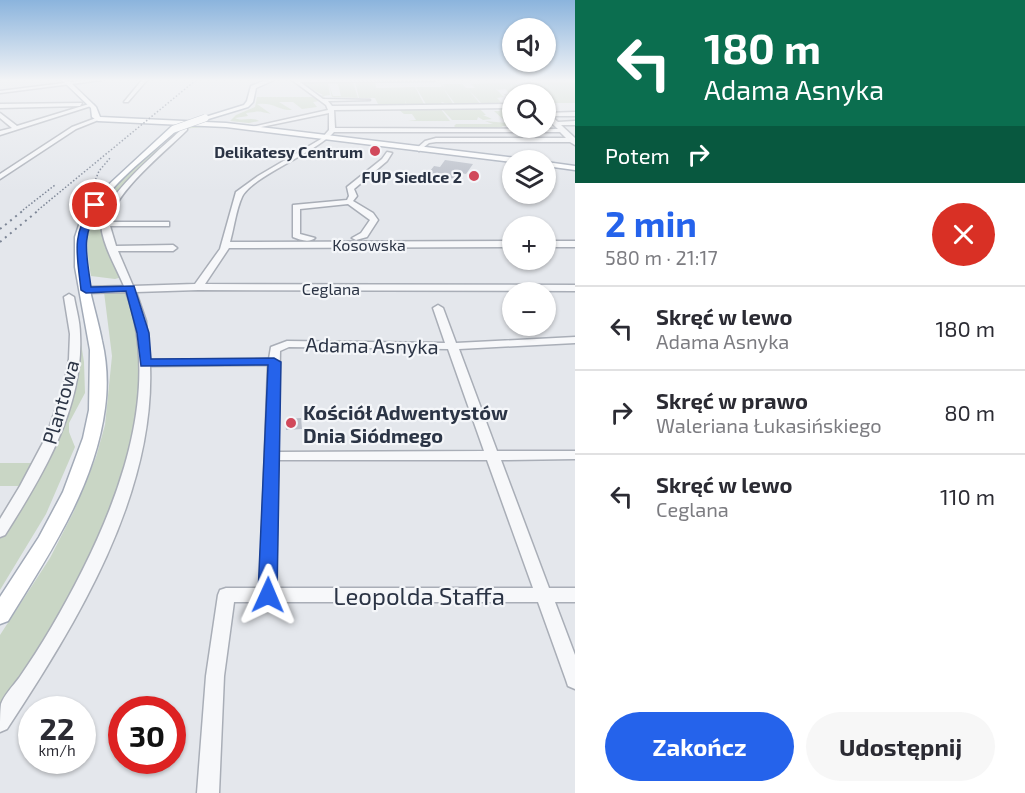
<!DOCTYPE html>
<html lang="pl">
<meta charset="utf-8">
<style>
body{margin:0;font-family:"Exo 2",sans-serif;background:#f7f7f7;color:#2b2b33;height:100vh;display:flex;flex-direction:column;font-size:22px;white-space:nowrap}
*{box-sizing:border-box;margin:0}
p{font-size:20px;color:#7c7c81}
.icon{flex:none;width:33px;height:33px;fill:none;stroke:currentColor;stroke-width:2;stroke-linecap:round;stroke-linejoin:round}
.map{position:relative;flex:1;overflow:hidden}
.side{display:flex;flex-direction:column;background:#fff;width:450px}
.side>*{flex:none}
.guide{background:#0b6e4f;color:#fff;overflow:hidden}
.tools{position:absolute;left:502px;top:18px;display:grid;gap:12px}
.tools a{display:grid;place-items:center;width:54px;height:54px;border-radius:50%;background:#fff;box-shadow:0 2px 4px #0004;font-size:30px}
.speed{position:absolute;left:18px;top:696px;display:flex;gap:12px;font-size:30px;font-weight:700;text-align:center}
.speed>*{display:grid;place-content:center;width:78px;height:78px;border-radius:50%;background:#fff;box-shadow:0 2px 4px #0004;line-height:1}
.speed small{font-size:15px;font-weight:400}
.speed .limit{border:9px solid #d22;background:#fff;color:#111}
.pin{position:absolute;display:grid;place-items:center;width:51px;height:51px;color:#fff;margin:-26px;border:3px solid #fff;border-radius:50%;box-shadow:0 2px 6px #0007}
.me{position:absolute;width:66px;margin:-33px;rotate:1deg;stroke-linejoin:round;filter:drop-shadow(0 0 4px #0008)}
.turn{display:flex;align-items:center;gap:21px;height:126px;padding:0 30px;font-size:27px}
.turn .icon{width:78px;height:78px;stroke-width:2.5}
.turn b{display:block;font-size:42px;line-height:51px}
.then{display:flex;align-items:center;height:57px;padding:0 30px;background:#0003;gap:12px;font-size:22px}
.round{display:grid;place-items:center;flex:none;width:63px;height:63px;border-radius:32px;background:#f7f7f7}
.overview{display:flex;align-items:center;justify-content:space-between;height:102px;padding:0 30px}
h1{font-size:36px;font-weight:700;line-height:45px;color:#2563eb}
.button{display:flex;gap:12px;margin-top:auto;padding:12px 30px}
.button a{flex:1;height:69px;border-radius:36px;background:#2563eb;color:#fff;font-size:24px;font-weight:700;line-height:69px;text-align:center}
.button a+a{background:#f7f7f7;color:#2b2b33}
ul{padding:0;list-style:none}
li{display:flex;align-items:center;gap:18px;height:84px;padding:0 30px;border-top:2px solid #e1e1e2}
li div{flex:1}
li b{display:block;font-size:22px}
li em{font-style:normal}
main{display:flex;flex:1;min-height:0}
.map>svg:first-child{display:block}
.green{fill:#c9d6c5}
.building{fill:#bbc0ca}
.lines{fill:none;stroke-linecap:round;stroke-linejoin:round}
.minor-casing{stroke:#a9aeb7;stroke-width:3}
.major-casing{stroke:#a3abb8;stroke-width:3}
.minor{fill:#f7f8fa;fill-rule:evenodd}
.major{fill:#fff;fill-rule:evenodd}
.rail-far1{stroke:#7d8696;stroke-width:1.5;stroke-dasharray:1.5 2;stroke-linecap:butt}
.rail{stroke:#7d8696;stroke-width:2;stroke-dasharray:2 4.5;stroke-linecap:butt}
.major-bridge-casing{stroke:#a3abb8;stroke-width:8;stroke-linecap:butt}
.major-bridge{stroke:#fff;stroke-width:7}
.route{fill:#2563eb;stroke:#184099;stroke-width:1.5}
.poi-dot{fill:#d1495b;stroke:#f4f6f9;stroke-width:2}
.labels{text-anchor:middle;dominant-baseline:central;stroke-width:4.5;stroke-linejoin:round;paint-order:stroke}
.far-poi-label{font-size:16px;font-weight:bold;fill:#2b3445;stroke:#f4f6f9;text-anchor:end}
.far-street-label{font-size:16px;fill:#2b3445;stroke:#f4f6f9}
.street-label{font-size:20px;fill:#2b3445;stroke:#f4f6f9}
.poi-label{font-size:20px;font-weight:bold;fill:#2b3445;stroke:#f4f6f9;text-anchor:start}
.near-street-label{font-size:24px;fill:#2b3445;stroke:#f4f6f9}
</style>
<main>
<div class="map">
<svg width="575" height="793" viewBox="0 0 575 793">
<rect width="100%" height="100%" fill="#e4e7ec"/>
<!-- green -->
<path class="green" d="M307,81L353,82L358,98L332,97L329,85L333,96H341L338,84L328,83L330,95L323,96L327,99L319,96L323,95L301,83Z
M366,81L375,83L376,88L415,87L425,106H407L405,100L406,105L378,104L375,98H359L355,82Z
M531,82H575V103H546V94H537L524,84Z
M440,83L445,88L443,84H462L466,88H475L471,84L515,83L530,94L516,84L527,94H513V99L501,93L512,96L505,89L498,90L495,88L504,97L497,98L503,104L483,105L468,89L481,105H456L443,88L454,105L441,102L444,105L427,106L416,87H442Z
M257,97H315L319,101L313,102L317,107L302,109L293,102H279L292,110C278,111 276,102 257,104L271,114C256,111 262,111 246,113L248,116L235,118C243,122 251,116 259,121L249,123L230,121L236,115L255,107Z
M497,107H513V126H502L504,129H457L454,126L456,124H493L485,121L507,123L494,111H500Z
M440,108L450,121H408L416,120L412,114H404L398,109Z
M441,108H479L486,115H483L492,119L483,120L478,117L477,120H452Z
M191,125L216,126L182,129L170,140H166L159,147L162,148C137,172 118,186 103,218L122,277L115,279L91,276C89,263 86,248 88,234C93,198 158,139 191,125Z
M122,290L126,292C130,302 134,312 136,323C162,448 71,611 0,710V635L50,558L74,511L96,457L105,425L112,356L104,292Z
M74,298L84,362L85,393L69,423V432L75,447L46,514L0,590V537L72,387Z
M0,463H34L22,486H0Z"/>
<!-- building -->
<path class="building" d="M445,160L473,164L466,174L461,173L457,179L427,175L434,166L440,167Z
M301,418L302,429L286,430L285,419Z"/>
<g class="lines">
<!-- minor casing -->
<g class="minor-casing">
<path id="minor" d="M88,80H102L0,93V91Z
M142,80H147L128,102H124Z
M292,80L435,81L300,82L323,99L370,100L328,101L332,106L513,104V108L334,110L335,128L558,129L546,118V113L575,112V116H551L558,122L575,121V125H561L575,138V145L570,142H436L429,143L419,151L416,149L425,141L436,138H566L560,132H334C315,153 251,177 242,197C236,210 234,228 230,242L513,241V247L229,248L205,284L575,285V291L198,290L136,292L146,321L149,360L269,359L271,347L287,341L445,343L433,308L438,305L443,308L456,343L575,337V343L459,349L497,451H575V459L501,460L549,588H575V602H555L575,655V689L568,686L566,680L538,602H234L224,676L219,793H197L206,676L218,595L220,590L226,588H260L268,365L150,366C155,496 76,624 7,729L0,732C0,724 0,711 1,704C4,695 13,686 19,678C30,662 41,645 51,628C106,534 167,402 126,292L86,293L81,290L86,287L124,286C116,267 103,246 101,225C99,200 164,146 183,128H187V130C164,153 116,190 109,222H169V226H110L116,246L173,245L177,248L173,251H118L133,286L195,284L220,249L236,192L258,176L321,139L329,130V113L252,129V127L328,110L326,105ZM289,347L448,349L484,451L278,452L280,351ZM278,460H487L533,588H276Z
M82,103L80,106L0,108V104Z
M89,104L94,105L0,135V131L12,128L0,118V113L17,126Z
M96,118L101,119L76,129L0,179V174L72,127Z
M387,152L392,153L387,161L354,189L357,196L353,201L373,213L378,220L367,237L356,240L352,238L361,233L370,220L348,204L300,209V234L315,238C309,243 300,240 293,237V205L347,200L349,196L347,187L382,159Z
M546,241H575V247H546Z
M69,294L74,297C76,309 80,321 80,334C84,407 43,475 5,535L0,537V519L20,486L46,437L64,385L69,359L70,334L64,297Z"/>
</g>
<!-- major casing -->
<g class="major-casing">
<path id="major" d="M62,80H68L96,107L100,117L226,123L517,158L521,160L513,162L226,127L98,121L92,117L91,108Z
M266,80H274L256,88L253,102L248,107L205,120L202,118L244,105L247,101L251,86Z
M171,127L178,129C151,154 117,178 97,209C71,249 94,298 102,341C107,362 108,386 105,408C95,487 48,556 8,621L0,624V597L39,537L63,492L83,438L89,410L90,350L75,267V237L79,225L89,208L105,188Z
M546,162L575,166V170L546,166Z"/>
</g>
<!-- minor -->
<use href="#minor" class="minor"/>
<!-- major -->
<use href="#major" class="major"/>
<!-- rail-far1 -->
<path class="rail-far1" d="M93,186L99,171L110,158
M23,210L55,185
M38,210L196,80"/>
<!-- rail -->
<path class="rail" d="M0,229L25,209
M0,242L40,209"/>
<!-- major-bridge casing -->
<g class="major-bridge-casing">
<path id="major-bridge" d="M174,129L205,118"/>
</g>
<!-- major-bridge -->
<use href="#major-bridge" class="major-bridge"/>
</g>
<!-- sky -->
<linearGradient id="sky" x2="0" y2="1"><stop stop-color="#8bb4dd"/><stop offset="0.42" stop-color="#f3f4f6"/><stop offset="1" stop-color="#f3f4f6" stop-opacity="0"/></linearGradient>
<rect width="575" height="191" fill="url(#sky)"/>
<!-- route -->
<path class="route" d="M92,204L99,205C81,239 86,250 91,287L134,286L149,333L151,359L274,358L281,362L277,595L274,601L268,603L261,601L258,595L268,365L141,366L137,333L126,291L86,293L81,290C77,252 71,238 92,204Z"/>
<!-- markers -->
<g class="poi-dot">
<circle cx="375" cy="151" r="6"/>
<circle cx="474" cy="176" r="6"/>
<circle cx="291" cy="423" r="6"/>
</g>
<g class="labels">
<!-- far-poi labels -->
<g class="far-poi-label">
<text x="363" y="151">Delikatesy Centrum</text>
<text x="462" y="176">FUP Siedlce 2</text>
</g>
<!-- far-street labels -->
<g class="far-street-label">
<text x="369" y="244">Kosowska</text>
<text x="331" y="288">Ceglana</text>
</g>
<!-- street labels -->
<g class="street-label">
<text transform="translate(372 345) rotate(1)">Adama Asnyka</text>
<text transform="translate(60 402) rotate(-74)">Plantowa</text>
</g>
<!-- poi labels -->
<g class="poi-label">
<text x="303" y="412">Kościół Adwentystów<tspan x="303" dy="23">Dnia Siódmego</tspan></text>
</g>
<!-- near-street labels -->
<g class="near-street-label">
<text x="419" y="595">Leopolda Staffa</text>
</g>
</g>
</svg>
<div class="tools">
<a><svg class="icon" aria-label="sound" viewBox="0 0 24 24"><path d="M4 9h4l5-4v14l-5-4H4zM17 9q2 3 0 6"/></svg></a>
<a><svg class="icon" aria-label="search" viewBox="0 0 24 24"><circle cx="10" cy="10" r="6"/><path d="M15 15l6 6"/></svg></a>
<a><svg class="icon" aria-label="layers" viewBox="0 0 24 24"><path d="M12 4l9 5-9 5-9-5zM3 14l9 5 9-5"/></svg></a>
<a>+</a>
<a>−</a>
</div>
<div class="speed"><div>22<small>km/h</small></div><div class="limit">30</div></div>
<div class="pin" style="left:95px;top:205px;background:#d93025"><svg class="icon" aria-label="arrive" viewBox="0 0 24 24"><path d="M6 21V4h12l-3 4 3 4H6"/></svg></div>
<svg class="me" style="left:268px;top:595px" viewBox="-20 -20 40 40"><path d="M0-17L14 15 0 8-14 15z" fill="#2563eb" stroke="#fff" stroke-width="4"/></svg>
</div>
<section class="side">
<div class="guide">
<div class="turn"><svg class="icon" aria-label="left" viewBox="0 0 24 24"><path d="M17 20v-9H6M10 6l-5 5 5 5"/></svg><div><b>180 m</b>Adama Asnyka</div></div>
<div class="then">Potem<svg class="icon" aria-label="right" viewBox="0 0 24 24"><path d="M7 20v-9h11M14 6l5 5-5 5"/></svg></div>
</div>
<div class="overview"><div><h1>2 min</h1><p>580 m · 21:17</p></div><a class="round" style="background:#d93025;color:#fff"><svg class="icon" aria-label="close" viewBox="0 0 24 24"><path d="M6 6l12 12M18 6L6 18"/></svg></a></div>
<ul>
<li><svg class="icon" aria-label="left" viewBox="0 0 24 24"><path d="M17 20v-9H6M10 6l-5 5 5 5"/></svg><div><b>Skręć w lewo</b><p>Adama Asnyka</p></div><em>180 m</em></li>
<li><svg class="icon" aria-label="right" viewBox="0 0 24 24"><path d="M7 20v-9h11M14 6l5 5-5 5"/></svg><div><b>Skręć w prawo</b><p>Waleriana Łukasińskiego</p></div><em>80 m</em></li>
<li><svg class="icon" aria-label="left" viewBox="0 0 24 24"><path d="M17 20v-9H6M10 6l-5 5 5 5"/></svg><div><b>Skręć w lewo</b><p>Ceglana</p></div><em>110 m</em></li>
</ul>
<div class="button"><a>Zakończ</a><a>Udostępnij</a></div>
</section>
</main>
